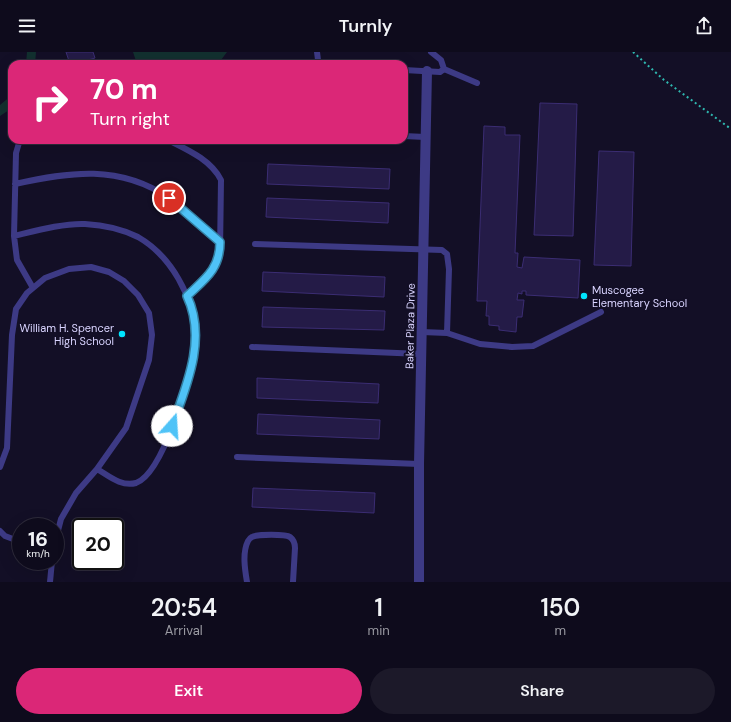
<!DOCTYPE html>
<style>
body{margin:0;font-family:"DM Sans",sans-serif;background:#1c1929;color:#f1f3f6;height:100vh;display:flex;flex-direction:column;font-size:15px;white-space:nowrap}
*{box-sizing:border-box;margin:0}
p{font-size:13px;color:#9b9ba3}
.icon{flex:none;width:22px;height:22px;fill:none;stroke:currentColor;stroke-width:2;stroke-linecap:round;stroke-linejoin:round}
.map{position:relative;height:530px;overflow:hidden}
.side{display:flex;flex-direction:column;background:#0e0b1c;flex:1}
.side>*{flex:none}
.banner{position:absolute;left:8px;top:8px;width:400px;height:84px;border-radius:12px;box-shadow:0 4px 16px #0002,0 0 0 1px #2e2b3b;background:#db2777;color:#fff;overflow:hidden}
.speed{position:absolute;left:12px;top:466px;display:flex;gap:8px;font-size:20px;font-weight:700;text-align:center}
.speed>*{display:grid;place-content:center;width:52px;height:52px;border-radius:50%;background:#0e0b1c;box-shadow:0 4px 16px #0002,0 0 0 1px #2e2b3b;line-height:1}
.speed small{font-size:10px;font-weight:400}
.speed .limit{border:2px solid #111;border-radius:6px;background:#fff;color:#111}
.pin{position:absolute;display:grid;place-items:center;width:34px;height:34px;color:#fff;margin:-17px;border:2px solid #fff;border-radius:50%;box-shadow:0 1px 4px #0007}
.me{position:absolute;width:44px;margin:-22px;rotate:19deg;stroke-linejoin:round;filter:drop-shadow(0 0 3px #0008)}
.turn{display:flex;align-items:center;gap:14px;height:84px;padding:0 16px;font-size:18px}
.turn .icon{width:52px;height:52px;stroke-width:2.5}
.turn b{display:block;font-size:28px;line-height:34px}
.eta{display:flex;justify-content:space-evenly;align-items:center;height:68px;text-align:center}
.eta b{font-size:24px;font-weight:600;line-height:28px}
.cta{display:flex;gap:8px;margin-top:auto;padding:8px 16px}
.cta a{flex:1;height:46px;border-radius:24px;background:#db2777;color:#fff;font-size:16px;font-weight:600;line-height:46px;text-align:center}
.cta a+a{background:#1c1929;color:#f1f3f6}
header{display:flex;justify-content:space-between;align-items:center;height:52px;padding:0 16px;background:#0e0b1c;font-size:18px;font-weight:600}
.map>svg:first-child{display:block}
.green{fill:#12302f}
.building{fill:#241b47;stroke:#3b2d73}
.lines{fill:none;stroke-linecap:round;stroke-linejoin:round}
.path{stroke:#2fb8b0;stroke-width:2;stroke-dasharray:2 3;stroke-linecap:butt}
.lane{stroke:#3d3a85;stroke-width:6}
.street{stroke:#3d3a85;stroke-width:10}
.route-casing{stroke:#337fa1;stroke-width:10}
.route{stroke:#4fc3f7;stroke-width:7}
.poi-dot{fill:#00e5ff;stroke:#130f26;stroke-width:1.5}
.labels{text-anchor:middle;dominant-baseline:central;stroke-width:4;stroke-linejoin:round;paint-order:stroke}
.poi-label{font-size:11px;fill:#d9d4ff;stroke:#130f26;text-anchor:start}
.street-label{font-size:11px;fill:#d9d4ff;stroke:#130f26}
</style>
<header><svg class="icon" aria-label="menu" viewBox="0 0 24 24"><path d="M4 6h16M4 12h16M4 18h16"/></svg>Turnly<svg class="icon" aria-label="share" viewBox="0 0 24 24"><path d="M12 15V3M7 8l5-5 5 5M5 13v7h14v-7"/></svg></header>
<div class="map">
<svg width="731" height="530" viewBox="0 0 731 530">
<rect width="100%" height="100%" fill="#130f26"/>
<!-- green -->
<path class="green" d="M27,0H36L35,12H26Z
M133,0H227L218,12H137Z
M12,43V56L0,64V53Z"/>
<!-- building -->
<path class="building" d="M66,0H93L95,6L74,12H70Z
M540,51L577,52L573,184L534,183Z
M484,74L505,75V83H520L515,201H518L517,215L522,216L524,205L580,208L578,246L526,243V239H522V242L518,241L517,248H524L522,265H517L516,280L499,278V274L489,273V264H486L487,249H477Z
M599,99L634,100L631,214L594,213Z
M268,112L390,117L389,137L267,132Z
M267,146L389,151L388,171L266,165Z
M263,220L385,225L384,245L262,239Z
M263,255L385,259L384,278L262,275Z
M257,326L379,332L378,351L257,346Z
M258,362L380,368L379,387L257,382Z
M253,436L375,441L374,461L252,455Z"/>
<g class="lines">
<!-- path -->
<path class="path" d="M633,0L664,28L731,77"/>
<!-- lane -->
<path class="lane" d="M317,0L318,8L323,12
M444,17L477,31
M404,18L440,20L444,17L441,8L431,0
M404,84L425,85
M21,88L19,91L16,101L14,184C35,179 64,171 85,172C103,173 122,177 138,185C171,204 194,245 195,283C196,313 183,343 174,371C168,387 153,425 136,431C121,435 109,424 97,417
M168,88C188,98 211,108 221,128L220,200L216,212L209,223L187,244
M15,132C70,120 119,112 169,146C187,158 203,175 220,190
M14,184L17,208L33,236
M255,192L442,198L447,202L449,217L447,281L480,292L512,295L533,294L601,260
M422,280L447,281
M252,295L421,302
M237,405L419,412
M0,415L7,396L12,283L16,257L27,241L45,226L69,217L91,215L109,220L124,229L138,243L149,261L152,283L149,308L126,376L97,417L76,441L61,467L55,490
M0,479L5,484L21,490
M50,530L52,509
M247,530C245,518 242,501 248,489C249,487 250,486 252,485C257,482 286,482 290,485C294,488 295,492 295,496L293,530"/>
<!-- street -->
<path class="street" d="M419,530V412L427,19"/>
</g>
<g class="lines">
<!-- route casing -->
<g class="route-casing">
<path id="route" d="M169,146L220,190C220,217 205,227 187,244C207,286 187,333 172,374"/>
</g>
<!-- route -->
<use href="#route" class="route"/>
</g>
<!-- markers -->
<g class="poi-dot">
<circle cx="584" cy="244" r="4"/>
<circle cx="122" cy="282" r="4"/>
</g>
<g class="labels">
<!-- poi labels -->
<g class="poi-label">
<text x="592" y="238">Muscogee<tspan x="592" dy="13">Elementary School</tspan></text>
<text x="114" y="276" text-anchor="end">William H. Spencer<tspan x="114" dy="13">High School</tspan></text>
</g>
<!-- street labels -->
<g class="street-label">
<text transform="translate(410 274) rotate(-89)">Baker Plaza Drive</text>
</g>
</g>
</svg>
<div class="speed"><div>16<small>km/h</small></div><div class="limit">20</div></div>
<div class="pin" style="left:169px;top:146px;background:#d93025"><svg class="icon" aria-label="arrive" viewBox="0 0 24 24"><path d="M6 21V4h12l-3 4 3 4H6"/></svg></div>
<svg class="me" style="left:172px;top:374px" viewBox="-20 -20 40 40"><circle r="19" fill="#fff"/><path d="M0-13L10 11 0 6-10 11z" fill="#4fc3f7"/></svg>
<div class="banner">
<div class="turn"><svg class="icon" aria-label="right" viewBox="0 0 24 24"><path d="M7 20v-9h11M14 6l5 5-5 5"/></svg><div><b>70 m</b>Turn right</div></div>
</div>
</div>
<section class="side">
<div class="eta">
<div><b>20:54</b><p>Arrival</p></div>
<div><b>1</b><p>min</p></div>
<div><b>150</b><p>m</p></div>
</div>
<div class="cta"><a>Exit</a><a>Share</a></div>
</section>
